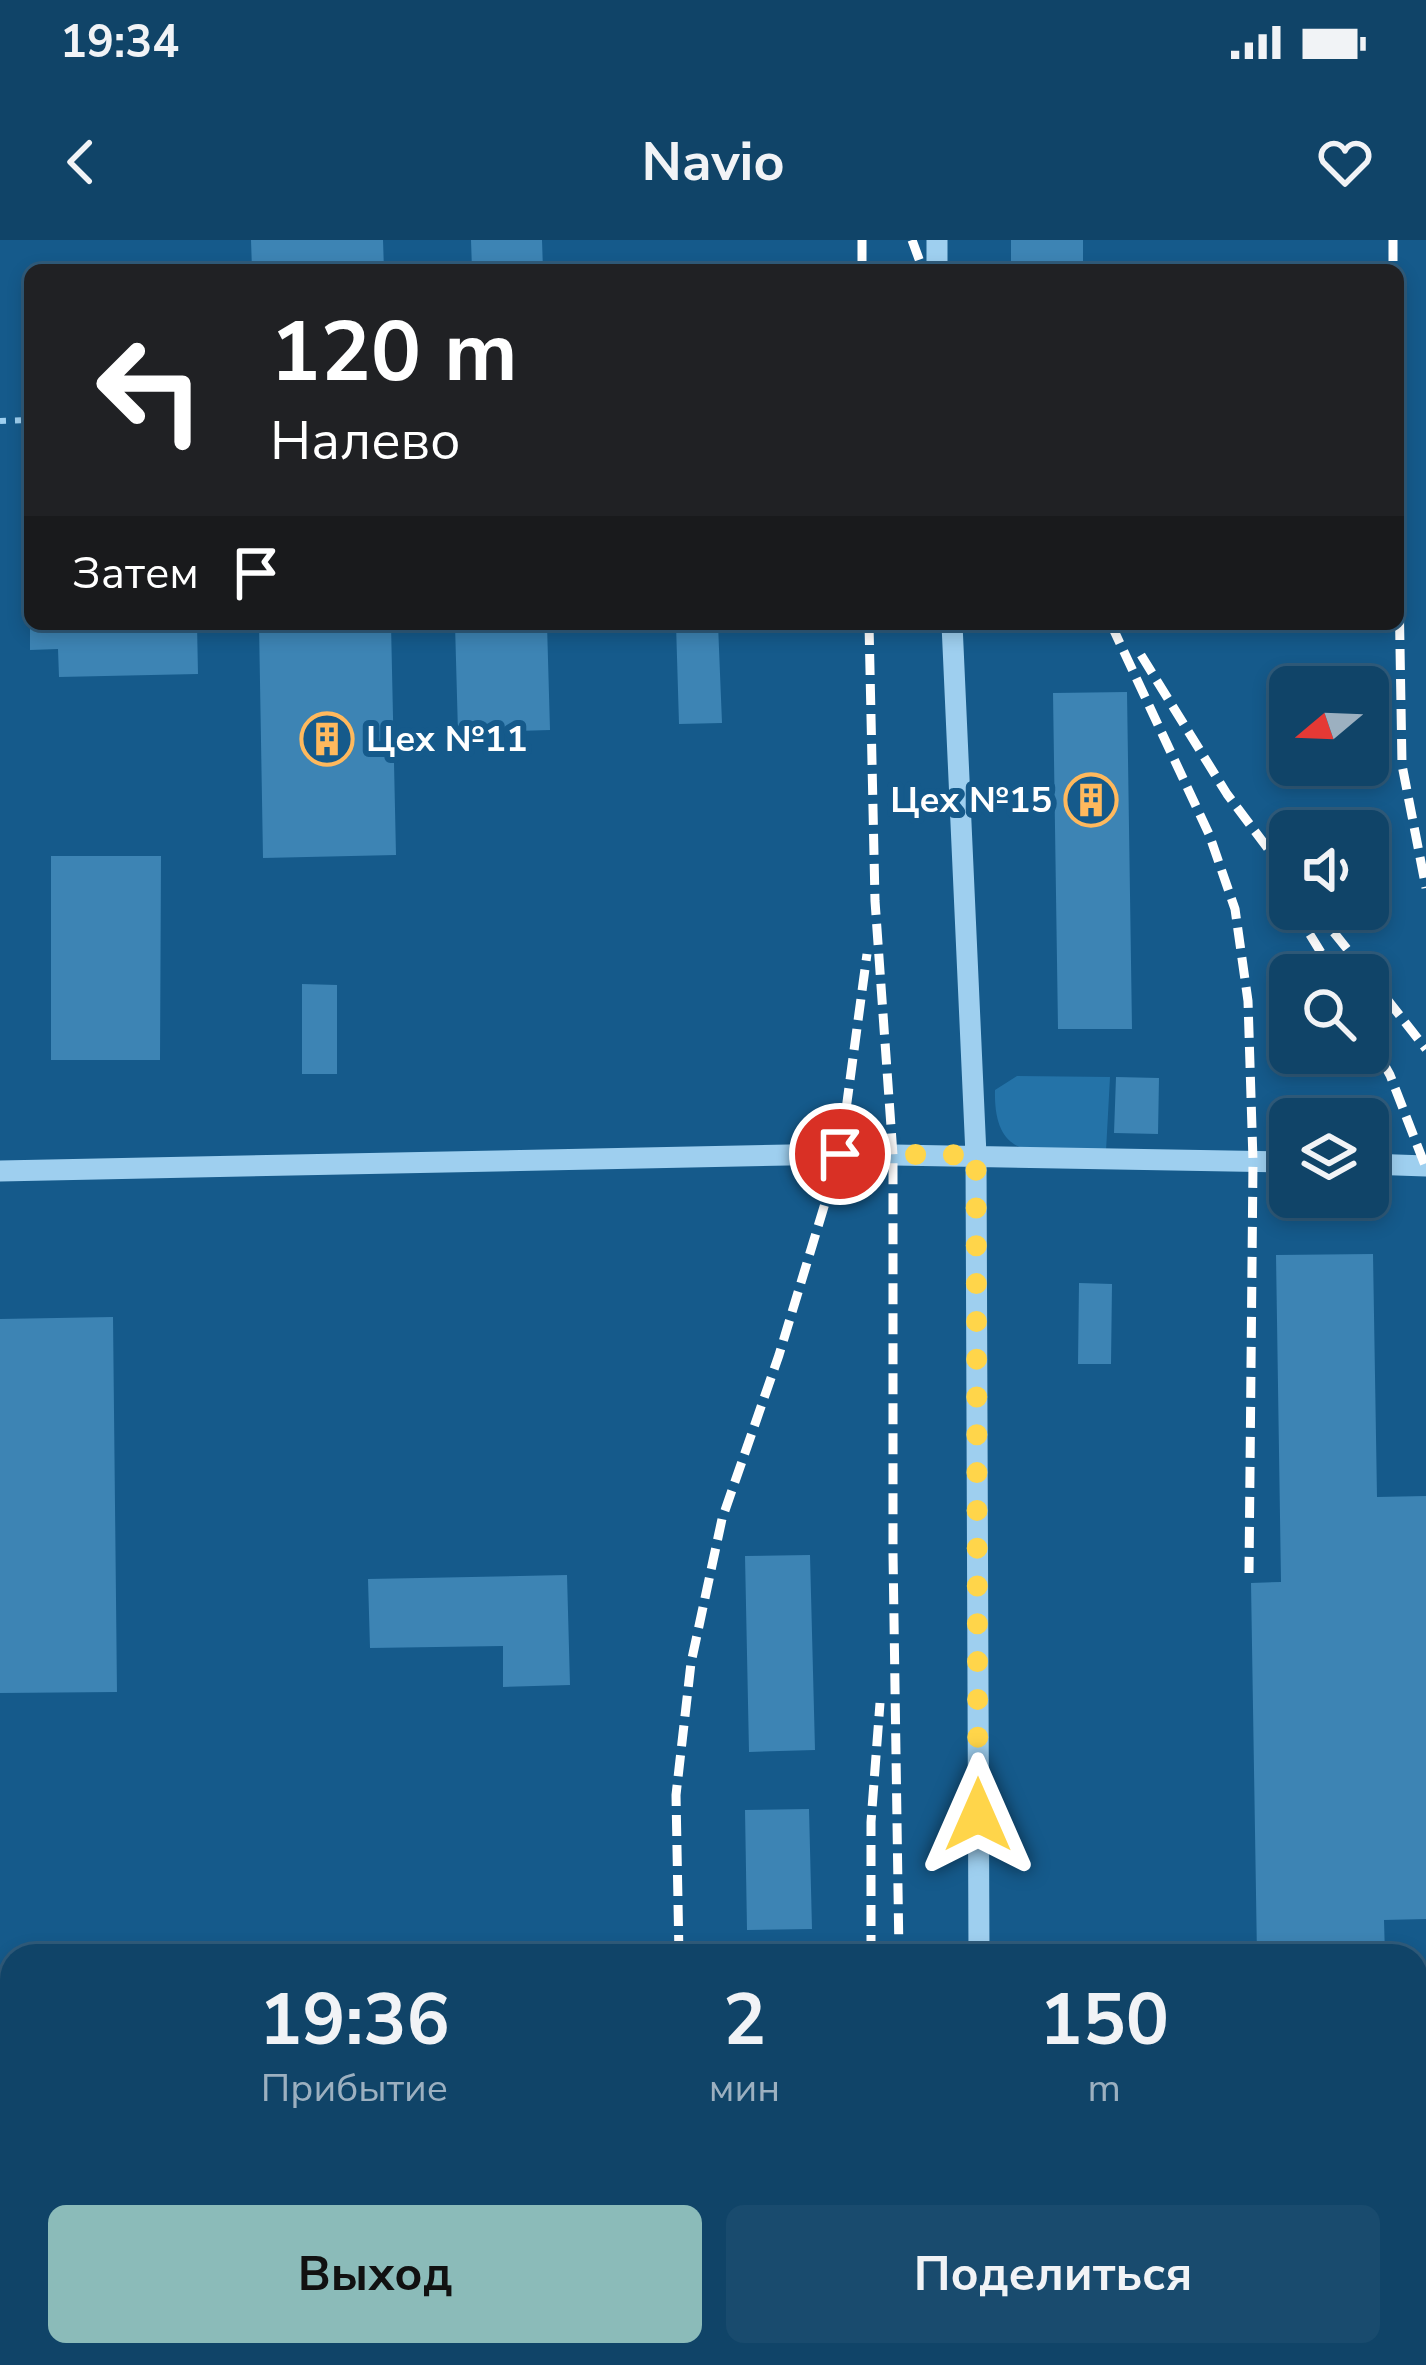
<!DOCTYPE html>
<html lang="ru">
<meta charset="utf-8">
<style>
body{margin:0;font-family:"Nunito Sans",sans-serif;background:#194b6e;color:#f1f3f6;height:100vh;display:flex;flex-direction:column;font-size:45px;white-space:nowrap}
*{box-sizing:border-box;margin:0}
p{font-size:39px;color:#9cb0c0}
.icon{flex:none;width:66px;height:66px;fill:none;stroke:currentColor;stroke-width:2;stroke-linecap:round;stroke-linejoin:round}
.map{position:relative;flex:1;overflow:hidden}
.details{position:absolute;left:0px;top:1704px;width:1428px;height:423px;display:flex;flex-direction:column;background:#104468;border-radius:36px 36px 0 0;box-shadow:0 6px 18px #0003,0 0 0 3px #305c7c}
.details>*{flex:none}
.banner{position:absolute;left:24px;top:24px;width:1380px;height:366px;border-radius:18px;box-shadow:0 6px 18px #0003,0 0 0 3px #305c7c;background:#202124;color:#fff;overflow:hidden}
.needle{width:78px;rotate:251deg}
.buttons{position:absolute;left:1269px;top:426px;display:grid;gap:24px}
.buttons a{display:grid;place-items:center;width:120px;height:120px;border-radius:18px;background:#104468;box-shadow:0 6px 18px #0003,0 0 0 3px #305c7c;font-size:60px}
.pin{position:absolute;display:grid;place-items:center;width:102px;height:102px;color:#fff;margin:-51px;border:6px solid #fff;border-radius:50%;box-shadow:0 3px 12px #0007}
.me{position:absolute;width:132px;margin:-66px;rotate:0deg;stroke-linejoin:round;filter:drop-shadow(0 0 9px #0008)}
.turn{display:flex;align-items:center;gap:42px;height:252px;padding:0 48px;font-size:54px}
.turn .icon{width:156px;height:156px;stroke-width:2.5}
.turn b{display:block;font-size:84px;line-height:102px}
.then{display:flex;align-items:center;height:114px;padding:0 48px;background:#0003;gap:24px;font-size:45px}
.eta{display:flex;justify-content:space-evenly;align-items:center;height:204px;text-align:center}
.eta b{font-size:72px;font-weight:700;line-height:84px}
.cta{display:flex;gap:24px;margin-top:auto;padding:24px 48px}
.cta a{flex:1;height:138px;border-radius:18px;background:#8bbbb9;color:#111;font-size:48px;font-weight:700;line-height:138px;text-align:center}
.cta a+a{background:#194b6e;color:#f1f3f6}
.status{display:flex;justify-content:space-between;align-items:center;height:84px;padding:0 60px;background:#104468;direction:ltr}
.status svg{height:33px;fill:currentColor}
header{display:flex;justify-content:space-between;align-items:center;height:156px;padding:0 48px;background:#104468;font-size:54px;font-weight:700}
.map>svg:first-child{display:block}
.green{fill:#2473a8}
.building{fill:#3d84b4}
.lines{fill:none;stroke-linecap:round;stroke-linejoin:round}
.path{stroke:#9ecfef;stroke-width:6;stroke-dasharray:6 9;stroke-linecap:butt}
.minor{stroke:#9ecfef;stroke-width:21}
.rail{stroke:#fff;stroke-width:9;stroke-dasharray:21 9;stroke-linecap:butt}
.route{stroke:#ffd54a;stroke-width:21;stroke-dasharray:0 37.8}
.labels{text-anchor:middle;dominant-baseline:central;stroke-width:12;stroke-linejoin:round;paint-order:stroke}
.poi-label{font-size:36px;font-weight:bold;fill:#fff;stroke:#155a8b;text-anchor:start}
</style>
<div class="status"><b>19:34</b><svg viewBox="0 0 49 12"><path d="M0 12V9h3v3zM5 12V6h3v6zM10 12V3h3v9zM15 12V0h3v12zM26 1h20v11H26zM47 4h2v5h-2z"/></svg></div>
<header><svg class="icon" aria-label="back" viewBox="0 0 24 24"><path d="M15 5l-7 7 7 7"/></svg>Navio<svg class="icon" aria-label="heart" viewBox="0 0 24 24"><path d="M12 20l-8-8c-3-5 5-10 8-4 3-6 11-1 8 4z"/></svg></header>
<div class="map">
<svg width="1426" height="2125" viewBox="0 0 1426 2125">
<rect width="100%" height="100%" fill="#155a8b"/>
<!-- green -->
<path class="green" d="M1017,836L1110,837L1106,911C1047,910 993,929 995,850Z"/>
<!-- building -->
<path class="building" d="M251,0H383L384,30H252Z
M471,0H542L543,30H472Z
M1011,0H1083V30H1011Z
M30,384H197L198,434L59,437L58,409L30,410Z
M259,384H391L396,615L263,618Z
M455,384H547L550,490L458,493Z
M676,384H718L722,483L679,484Z
M1127,452L1132,789H1058L1053,453Z
M51,616H161L160,820H51Z
M302,744L337,745V834H302Z
M1116,837L1159,838L1158,894L1114,893Z
M1373,1014L1377,1257L1426,1256V1679L1384,1680L1385,1716H1257L1251,1343L1281,1342L1276,1015Z
M1079,1043L1112,1044L1111,1124H1078Z
M113,1077L117,1452L0,1453V1079Z
M810,1315L815,1510L749,1512L745,1316Z
M567,1335L570,1445L503,1447V1406L370,1408L368,1339Z
M809,1569L812,1689L747,1690L745,1570Z
M12,1786V1898L0,1899V1787Z
M240,2115H448V2125H240Z
M667,2115H834V2125H667Z"/>
<g class="lines">
<!-- path -->
<path class="path" d="M0,181L30,180"/>
<!-- minor -->
<path class="minor" d="M937,0V30
M952,384L976,915L979,1716
M1368,924L1426,926
M0,931L840,914L1290,922
M980,2115V2125"/>
<!-- rail -->
<path class="rail" d="M862,0V30
M912,0L923,30
M1393,0V30
M1398,289L1402,525L1426,648
M869,384L875,661L893,915V1313L899,1716
M1111,384L1209,594L1235,669L1248,761L1253,921L1249,1333
M1141,415L1227,554L1290,638
M1294,669L1335,735
M1315,669L1368,735
M1368,735L1426,809
M1368,795L1390,835L1426,928
M679,1716L676,1555L691,1423L722,1279L779,1115L840,914L867,714
M871,1716V1582L880,1463
M906,2115L908,2125"/>
</g>
<g class="lines">
<!-- route -->
<path class="route" d="M840,914L976,915L978,1575"/>
</g>
<!-- icons -->
<defs>
<g id="building-ring" transform="scale(2.7)"><circle r="9.5" fill="#155a8b" stroke="#ffb95d" stroke-width="1.5"/><path d="M-4-6H4V6H1V3H-1V6H-4ZM-2.5-4.3h1.7v1.8h-1.7ZM.8-4.3h1.7v1.8H.8ZM-2.5-1h1.7V.8h-1.7ZM.8-1h1.7V.8H.8Z" fill="#ffb95d"/></g>
</defs>
<g fill-rule="evenodd">
<use href="#building-ring" x="327" y="499"/>
<use href="#building-ring" x="1091" y="560"/>
</g>
<g class="labels">
<!-- poi labels -->
<g class="poi-label">
<text x="366" y="499">Цех №11</text>
<text x="1052" y="560" text-anchor="end">Цех №15</text>
</g>
</g>
</svg>
<div class="buttons">
<a><svg class="needle" viewBox="-14 -14 28 28"><path d="M0-13l5 13h-10z" fill="#e53935"/><path d="M0 13l5-13h-10z" fill="#9cb0c0"/></svg></a>
<a><svg class="icon" aria-label="sound" viewBox="0 0 24 24"><path d="M4 9h4l5-4v14l-5-4H4zM17 9q2 3 0 6"/></svg></a>
<a><svg class="icon" aria-label="search" viewBox="0 0 24 24"><circle cx="10" cy="10" r="6"/><path d="M15 15l6 6"/></svg></a>
<a><svg class="icon" aria-label="layers" viewBox="0 0 24 24"><path d="M12 4l9 5-9 5-9-5zM3 14l9 5 9-5"/></svg></a>
</div>
<div class="pin" style="left:840px;top:914px;background:#d93025"><svg class="icon" aria-label="arrive" viewBox="0 0 24 24"><path d="M6 21V4h12l-3 4 3 4H6"/></svg></div>
<svg class="me" style="left:978px;top:1575px" viewBox="-20 -20 40 40"><path d="M0-17L14 15 0 8-14 15z" fill="#ffd54a" stroke="#fff" stroke-width="4"/></svg>
<div class="banner">
<div class="turn"><svg class="icon" aria-label="left" viewBox="0 0 24 24"><path d="M17 20v-9H6M10 6l-5 5 5 5"/></svg><div><b>120 m</b>Налево</div></div>
<div class="then">Затем<svg class="icon" aria-label="arrive" viewBox="0 0 24 24"><path d="M6 21V4h12l-3 4 3 4H6"/></svg></div>
</div>
<section class="details">
<div class="eta">
<div><b>19:36</b><p>Прибытие</p></div>
<div><b>2</b><p>мин</p></div>
<div><b>150</b><p>m</p></div>
</div>
<div class="cta"><a>Выход</a><a>Поделиться</a></div>
</section>
</div>
